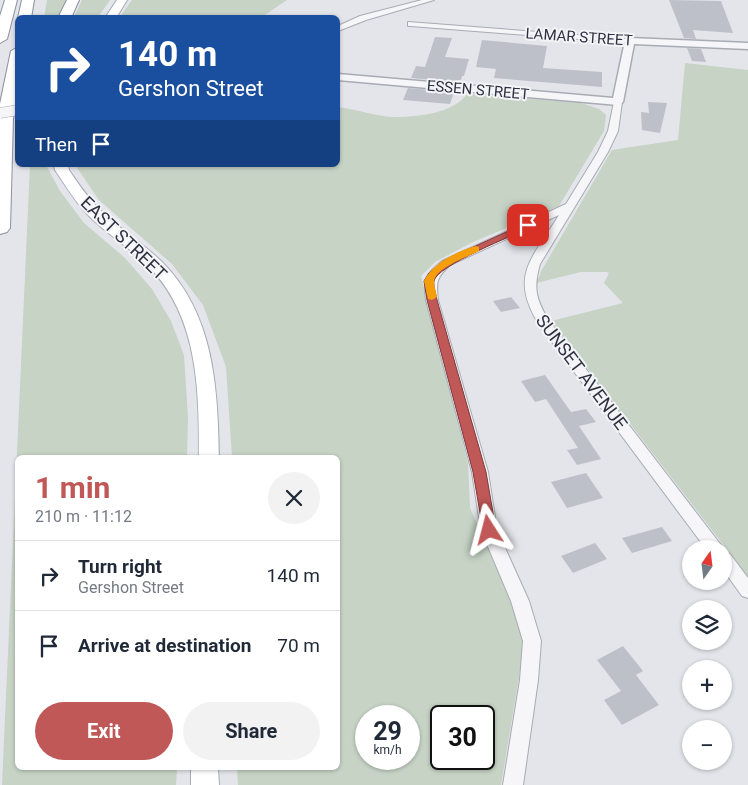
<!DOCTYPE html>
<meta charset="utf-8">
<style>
body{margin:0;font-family:Roboto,sans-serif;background:#f2f2f3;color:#1f2937;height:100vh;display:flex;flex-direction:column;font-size:19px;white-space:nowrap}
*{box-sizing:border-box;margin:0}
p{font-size:16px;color:#747a83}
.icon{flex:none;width:28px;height:28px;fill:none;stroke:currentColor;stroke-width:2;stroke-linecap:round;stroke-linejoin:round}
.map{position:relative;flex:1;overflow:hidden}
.side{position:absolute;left:15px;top:455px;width:325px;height:315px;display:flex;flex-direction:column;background:#fff;border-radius:8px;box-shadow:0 1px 4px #0004}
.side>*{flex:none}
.banner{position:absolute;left:15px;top:15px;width:325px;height:152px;border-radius:8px;box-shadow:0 1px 4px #0004;background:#1a4fa0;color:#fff;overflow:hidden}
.needle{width:32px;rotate:14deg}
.controls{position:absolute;left:682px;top:540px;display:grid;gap:10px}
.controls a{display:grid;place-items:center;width:50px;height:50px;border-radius:50%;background:#fff;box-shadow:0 1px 4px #0004;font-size:25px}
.speed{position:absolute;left:355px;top:705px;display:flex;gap:10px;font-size:25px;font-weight:700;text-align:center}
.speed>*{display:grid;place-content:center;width:65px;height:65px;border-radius:50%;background:#fff;box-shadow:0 1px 4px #0004;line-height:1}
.speed small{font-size:12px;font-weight:400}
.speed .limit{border:2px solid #111;border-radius:8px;background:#fff;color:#111}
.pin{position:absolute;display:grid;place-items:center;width:42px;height:42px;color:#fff;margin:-21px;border-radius:10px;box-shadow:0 2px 8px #0006}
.me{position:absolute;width:55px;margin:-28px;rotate:351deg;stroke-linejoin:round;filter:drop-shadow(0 0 4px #0008)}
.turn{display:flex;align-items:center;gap:18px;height:105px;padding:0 20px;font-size:22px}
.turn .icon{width:65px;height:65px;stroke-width:2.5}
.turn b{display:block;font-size:35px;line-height:42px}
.then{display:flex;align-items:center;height:48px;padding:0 20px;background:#0003;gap:10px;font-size:19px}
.round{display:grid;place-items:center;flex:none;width:52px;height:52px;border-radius:26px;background:#f2f2f3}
.headline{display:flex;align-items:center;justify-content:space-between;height:85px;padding:0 20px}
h1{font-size:30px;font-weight:700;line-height:38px;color:#c05857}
.button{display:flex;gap:10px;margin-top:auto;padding:10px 20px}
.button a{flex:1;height:58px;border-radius:30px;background:#c05857;color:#fff;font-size:20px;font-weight:700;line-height:58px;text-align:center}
.button a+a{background:#f2f2f3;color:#1f2937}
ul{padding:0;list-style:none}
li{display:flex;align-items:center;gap:15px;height:70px;padding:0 20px;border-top:1px solid #e0e1e3}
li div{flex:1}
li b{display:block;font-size:19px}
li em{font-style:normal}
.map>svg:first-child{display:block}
.green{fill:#c6d3c5;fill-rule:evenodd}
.building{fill:#bec0c9}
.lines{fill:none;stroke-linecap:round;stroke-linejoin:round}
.minor-casing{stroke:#a9abb4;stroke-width:2}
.tertiary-casing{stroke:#a9abb4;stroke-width:3}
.secondary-casing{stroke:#a9abb4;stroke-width:2}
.motorway-casing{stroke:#8c909f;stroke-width:2}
.minor{fill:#f6f6f8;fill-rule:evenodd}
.tertiary{fill:#f6f6f8;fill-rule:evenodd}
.secondary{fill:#fff;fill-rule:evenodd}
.motorway{fill:#fff;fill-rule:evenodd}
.tertiary-bridge-casing{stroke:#a9abb4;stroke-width:11;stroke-linecap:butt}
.tertiary-bridge{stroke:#f6f6f8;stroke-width:10}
.route{fill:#c05857;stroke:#7d3939}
.slow{fill:#f59e0b}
.labels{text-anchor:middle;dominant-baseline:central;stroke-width:4;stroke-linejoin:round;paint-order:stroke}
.far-street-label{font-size:15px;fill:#2d3140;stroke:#f3f4f7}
.street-label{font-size:18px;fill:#2d3140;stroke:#f3f4f7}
</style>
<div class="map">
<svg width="748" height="785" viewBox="0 0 748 785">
<rect width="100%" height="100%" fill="#e3e5ea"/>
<!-- green -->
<path class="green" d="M47,0H67L58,17L44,18Z
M82,0H110L98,17H74Z
M132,0H287L262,17H120Z
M685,63L748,70V577L551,321L623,303L604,283L609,273L607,272H581L536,283L541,273H540L612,150L678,140Z
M467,94L581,103L599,109L606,115L604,131L559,206L471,243L435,262L421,276L468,463L470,508L520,620L524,647L501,785H238L237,768H338V458L232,457L226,367L203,305L172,264L99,200L75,165H338V107C356,109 377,117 395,117C418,117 454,113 467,94ZM366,716H409V759H366ZM441,716H484V759H441Z
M30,165H46L60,191L84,223L125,258L152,289L171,321L184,355L188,418L187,457L18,458V768H177L176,785H2Z"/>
<!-- building -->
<path class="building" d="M669,0L721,1L733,33L693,30L696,39L684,38Z
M435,37L452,38L445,57L469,59L464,76H462L461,80H457L456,82L411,78L416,66L425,67Z
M482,40L547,46L543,68L602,72V87L494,78L496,69L476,67Z
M687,48L701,49L706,62L692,61Z
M408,88L454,92L450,104L403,100Z
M648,102L667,103L660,133L642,130L641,112L649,113Z
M511,297L520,308L501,312L493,301Z
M545,375L571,412L586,409L596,422L579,426L601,459L577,465L567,450L578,448L546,399L535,402L521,381Z
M586,473L603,498L567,508L551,482Z
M662,527L672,541L632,553L622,538Z
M595,543L607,559L573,573L561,556Z
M623,646L643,671L636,675L659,705L622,725L604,700L621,691L597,660Z"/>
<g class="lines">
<!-- minor casing -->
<g class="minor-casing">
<path id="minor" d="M422,0H434L366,20L338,31V26L360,16Z
M408,22L630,39L634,41L630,43L411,26H408Z
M618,99L622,102L618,131L608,152L540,264C533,289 536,299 549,321L724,549H706L540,326C508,276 532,259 559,215L450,265C436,278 436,282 438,300L488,472L497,530L529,601L541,641L538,680L523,785H503L520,680L523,641L511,601L481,530L472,472L426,300C423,279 426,274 442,261L566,204L598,152L608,131L614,102Z
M724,552L730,554L748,578V598L742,596L724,571Z"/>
</g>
<!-- tertiary casing -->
<g class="tertiary-casing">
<path id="tertiary" d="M630,38L748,43V49L634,44L623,102L618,105L338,80V74L613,98L625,41Z"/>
</g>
<!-- secondary casing -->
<g class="secondary-casing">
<path id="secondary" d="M117,0H127L116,18H105Z
M54,165H68L69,170C78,183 87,197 99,209C119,229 143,243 163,263C214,315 218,388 219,458H199C199,393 199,321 152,270C134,250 109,236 89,216C75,202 66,186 55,170Z
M191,768H218L219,785H191Z"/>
</g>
<!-- motorway casing -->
<g class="motorway-casing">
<path id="motorway" d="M5,0H17L7,39L0,43V16Z
M22,0H34L31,18H18Z
M67,0H79L71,18H58Z
M18,47V94L13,119L10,228L7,232L0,234V104L11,51Z"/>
</g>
<!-- minor -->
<use href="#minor" class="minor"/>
<!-- tertiary -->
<use href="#tertiary" class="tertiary"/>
<!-- secondary -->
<use href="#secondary" class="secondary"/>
<!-- motorway -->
<use href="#motorway" class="motorway"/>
<!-- tertiary-bridge casing -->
<g class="tertiary-bridge-casing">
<path id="tertiary-bridge" d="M0,113L18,110"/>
</g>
<!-- tertiary-bridge -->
<use href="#tertiary-bridge" class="tertiary-bridge"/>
</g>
<!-- route -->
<path class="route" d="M528,222L532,223V227C516,234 436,266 434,281C433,286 436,294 437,300L486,472L496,530L494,534L489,536L485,534L483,530L473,472L427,300L424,281L429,273L443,261Z"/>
<!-- slow -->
<path class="slow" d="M476,246L479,247V251C469,256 435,268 434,281C434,286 436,292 437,297L432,300L428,299L424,281C433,263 457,251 476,246Z"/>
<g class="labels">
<!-- far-street labels -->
<g class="far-street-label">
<text transform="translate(579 37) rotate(4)">LAMAR STREET</text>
<text transform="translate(478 90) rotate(5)">ESSEN STREET</text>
</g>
<!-- street labels -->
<g class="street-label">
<text transform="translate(124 238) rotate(44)">EAST STREET</text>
<text transform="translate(582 372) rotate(53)">SUNSET AVENUE</text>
</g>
</g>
</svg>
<div class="controls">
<a><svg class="needle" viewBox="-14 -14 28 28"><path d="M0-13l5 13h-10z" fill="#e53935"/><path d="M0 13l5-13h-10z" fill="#747a83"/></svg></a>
<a><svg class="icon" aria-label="layers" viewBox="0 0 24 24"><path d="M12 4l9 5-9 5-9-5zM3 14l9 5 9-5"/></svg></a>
<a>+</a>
<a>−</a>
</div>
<div class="speed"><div>29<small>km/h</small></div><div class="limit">30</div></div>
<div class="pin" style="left:528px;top:225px;background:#d93025"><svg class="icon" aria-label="arrive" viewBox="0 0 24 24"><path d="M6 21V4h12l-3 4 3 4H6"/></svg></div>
<svg class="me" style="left:489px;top:530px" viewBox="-20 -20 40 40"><path d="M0-17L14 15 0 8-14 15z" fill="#c05857" stroke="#fff" stroke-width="4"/></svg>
<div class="banner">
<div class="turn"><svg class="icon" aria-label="right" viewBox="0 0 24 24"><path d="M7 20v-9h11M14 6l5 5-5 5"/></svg><div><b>140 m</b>Gershon Street</div></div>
<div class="then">Then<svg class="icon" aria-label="arrive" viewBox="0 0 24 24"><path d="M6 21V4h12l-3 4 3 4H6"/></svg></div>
</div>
<section class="side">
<div class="headline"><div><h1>1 min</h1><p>210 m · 11:12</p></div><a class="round"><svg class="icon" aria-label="close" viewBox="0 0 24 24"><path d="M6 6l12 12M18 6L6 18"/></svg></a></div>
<ul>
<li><svg class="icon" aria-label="right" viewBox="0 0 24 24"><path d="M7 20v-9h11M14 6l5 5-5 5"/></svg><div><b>Turn right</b><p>Gershon Street</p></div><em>140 m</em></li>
<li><svg class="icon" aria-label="arrive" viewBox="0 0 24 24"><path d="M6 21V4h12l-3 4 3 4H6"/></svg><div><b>Arrive at destination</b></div><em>70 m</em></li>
</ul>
<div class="button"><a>Exit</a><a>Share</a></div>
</section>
</div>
